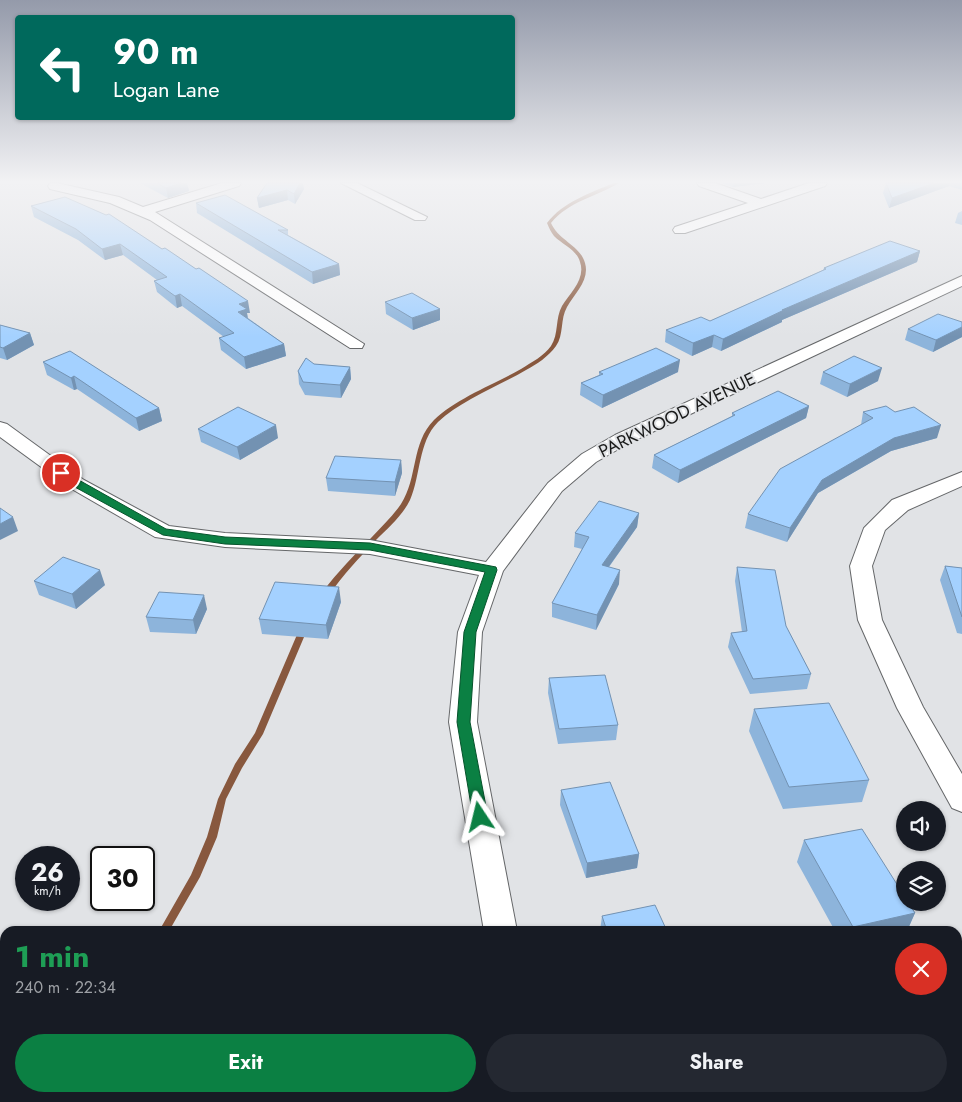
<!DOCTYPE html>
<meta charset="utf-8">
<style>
body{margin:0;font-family:Jost,sans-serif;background:#242831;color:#f1f3f6;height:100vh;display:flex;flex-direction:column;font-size:19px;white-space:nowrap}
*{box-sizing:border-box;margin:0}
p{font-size:16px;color:#9ea1a6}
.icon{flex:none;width:28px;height:28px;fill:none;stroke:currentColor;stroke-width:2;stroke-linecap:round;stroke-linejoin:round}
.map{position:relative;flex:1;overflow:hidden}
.drawer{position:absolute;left:0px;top:926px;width:962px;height:176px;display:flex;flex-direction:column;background:#171b24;border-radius:15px 15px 0 0;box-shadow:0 1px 4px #0004}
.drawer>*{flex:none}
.top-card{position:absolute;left:15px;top:15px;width:500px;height:105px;border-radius:5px;box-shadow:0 1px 4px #0004;background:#00695c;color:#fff;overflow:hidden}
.fabs{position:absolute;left:896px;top:801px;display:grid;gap:10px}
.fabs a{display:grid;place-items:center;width:50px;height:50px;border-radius:50%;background:#171b24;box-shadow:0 1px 4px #0004;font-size:25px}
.speed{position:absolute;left:15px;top:846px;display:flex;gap:10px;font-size:25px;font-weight:700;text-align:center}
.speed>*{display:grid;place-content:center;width:65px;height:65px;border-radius:50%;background:#171b24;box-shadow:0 1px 4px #0004;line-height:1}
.speed small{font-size:12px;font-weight:400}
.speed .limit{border:2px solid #111;border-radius:8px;background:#fff;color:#111}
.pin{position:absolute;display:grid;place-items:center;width:42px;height:42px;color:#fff;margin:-21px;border:2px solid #fff;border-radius:50%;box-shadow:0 1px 5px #0007}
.me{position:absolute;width:55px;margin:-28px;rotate:350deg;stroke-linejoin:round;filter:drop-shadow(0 0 4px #0008)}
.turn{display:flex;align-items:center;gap:18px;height:105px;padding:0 15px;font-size:22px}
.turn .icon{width:65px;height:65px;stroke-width:2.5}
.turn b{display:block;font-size:35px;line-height:42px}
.round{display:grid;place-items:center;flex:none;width:52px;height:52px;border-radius:26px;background:#242831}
.head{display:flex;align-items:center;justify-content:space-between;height:85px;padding:0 15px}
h1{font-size:30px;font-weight:700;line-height:38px;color:#1e9e55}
.cta{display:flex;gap:10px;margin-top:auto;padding:10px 15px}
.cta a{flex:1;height:58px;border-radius:30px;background:#0b8043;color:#fff;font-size:20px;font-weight:700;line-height:58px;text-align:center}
.cta a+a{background:#242831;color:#f1f3f6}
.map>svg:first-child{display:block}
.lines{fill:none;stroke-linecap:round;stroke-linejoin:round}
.stream{fill:#88583e;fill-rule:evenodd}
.street-casing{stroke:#656769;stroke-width:2}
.street{fill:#fff;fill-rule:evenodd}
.wall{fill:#8db4db}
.shaded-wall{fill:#7392b2}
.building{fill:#a4d1ff;stroke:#7392b2}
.route{fill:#0b8043;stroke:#07532c}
.labels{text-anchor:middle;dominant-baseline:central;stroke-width:4;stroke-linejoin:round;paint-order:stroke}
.street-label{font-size:18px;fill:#1a1b1b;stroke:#e1e3e6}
</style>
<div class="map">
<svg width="962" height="1102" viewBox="0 0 962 1102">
<rect width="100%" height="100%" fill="#e1e3e6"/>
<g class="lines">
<!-- stream -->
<path class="stream" d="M614,183H619C596,197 569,201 551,223C559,241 580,245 585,263C590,280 575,293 567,307C560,319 564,335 556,346C548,357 537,364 526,370C499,386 460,401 438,422C418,442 421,475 410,500C403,515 388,528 376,540C359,558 343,575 329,595H323L322,593L323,591C338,572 354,555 371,538C381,527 393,516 401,504C418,478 411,443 434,420C455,399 495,384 521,369C532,362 544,356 551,346C559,334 555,318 562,306C570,293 586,279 580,262C577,250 563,245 554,236C551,232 549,228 547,223C563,202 590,193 614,183Z
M303,627L306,628L307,630L263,734L242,768L226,799L217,837L200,877L169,931H159L191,875L207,837L218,799L235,764L255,733L299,630L300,628Z
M83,1098H95L94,1102H82Z"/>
<!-- street casing -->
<g class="street-casing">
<path id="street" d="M50,183H57L119,197L143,207L222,183H241L239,186L155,212L364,344L362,348H350L150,220L110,203L50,189L48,186Z
M341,183H357L427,217L425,220H415Z
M697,183H715L761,199L809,183H827L825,186L685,233H675L673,230L675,227L748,203L699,186Z
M962,276V286L629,443L596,462L562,491L503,571L482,632L477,722L517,931H484L449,722L458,632L479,575L370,554L225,547L155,537L70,488L0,437V422L7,424L84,480L169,526L225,533L370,540L486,562L548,483L582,454L615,435Z
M962,472V486L908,510L885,530L872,566L882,620L923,707L962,774V812L952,808L897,708L858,620L850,566L864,528L892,500Z
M512,1098H550V1102H512Z"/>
</g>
<!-- street -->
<use href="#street" class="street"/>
</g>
<!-- wall -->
<path class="wall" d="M140,183H187L189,191L168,198Z
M267,183L304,189L295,204L288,200L259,208L257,198Z
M721,183H765L733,187Z
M886,183H962V190L949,186L889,208L883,193Z
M65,197L250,313H247L248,318L284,344L286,356L246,369L221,350L219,338L224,337L182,306L177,308L157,292L154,281L157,280L123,255L105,260L78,240L34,217L31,206Z
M196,203L288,230V235L339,264L340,275L313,284L197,213Z
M962,211V225L955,223L958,213Z
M920,251L917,262L782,320V322L721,351L712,347L692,356L665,342L666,330L710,321L823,270L824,268Z
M385,302L440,309V320L413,330L386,314Z
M962,322V337L933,352L905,340L908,329Z
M0,325L30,333L34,345L7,360L0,358Z
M43,362L159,408L162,421L139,431L77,389L74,390L47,375Z
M314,364L350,367L351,379L341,398L305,395L299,384L298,371Z
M599,372H678L602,408L580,395L581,383L599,375Z
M823,372L878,381L847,397L820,384Z
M809,406L806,418L678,483L652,468L654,455L732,416V413Z
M863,412L937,438L891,451L818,493L787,542L745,528L748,514L861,425Z
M198,429L278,438L240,460L201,442Z
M401,460L402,473L395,496L328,491L326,478Z
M639,513L637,527L609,567L619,584L596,630L552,617V603L582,549L574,547L575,533Z
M945,566L962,568V634L957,633L940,580Z
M737,567L786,626L811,674L807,689L750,694L728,647L731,633L742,632L735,581Z
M34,581L105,585L76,609L39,595Z
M341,602L328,639L262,634L259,619Z
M207,609L196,634L150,632L146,617Z
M549,678L618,725L616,740L558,744L548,693Z
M754,709L869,780L862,802L783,809L749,731Z
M561,790L639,854L637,868L586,878L560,805Z
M804,840L915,913L907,931H835L797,862Z
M602,916L667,931H600Z
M962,1007V1102H945L943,1098H958V1008Z
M650,1098H765L766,1102H651Z"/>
<!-- shaded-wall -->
<path class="shaded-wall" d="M181,183H187L189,191L168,198L166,188Z
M300,183H303L304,189L295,204L294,194Z
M734,183H765L733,187Z
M934,183H950L949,186L889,208L892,198Z
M287,190L288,200L259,208L257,198Z
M120,244L123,255L105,260L102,249Z
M920,251L917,262L782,320V322L721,351L723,339L782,310Z
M339,264L340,275L313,284L312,272Z
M180,294L182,306L177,308L175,296Z
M248,301L250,313H247L248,321L240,324L239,304Z
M440,309V320L413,330L412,318Z
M962,327V337L933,352L936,340Z
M30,333L34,345L7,360L3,348Z
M714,335L712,347L692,356L693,343Z
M284,344L286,356L246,369L244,357Z
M680,360L678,372L602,408L603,395Z
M350,367L351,379L341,398L340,385Z
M882,368L878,381L847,397L850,384Z
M74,376L77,389L74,390L71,378Z
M809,406L806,418L678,483L680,470Z
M159,408L162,421L139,431L136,418Z
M276,425L278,438L240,460L237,447Z
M941,425L937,438L891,451L818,493L787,542L790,528L822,480L894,438Z
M401,460L402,473L395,496V482Z
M639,513L637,527L600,579L602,565Z
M13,517L18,531L0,540V524Z
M100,570L105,585L76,609L72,594Z
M620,570L619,584L596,630L597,615Z
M339,587L341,602L328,639L326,625Z
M204,595L207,609L196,634L193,620Z
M639,854L637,868L586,878L587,863Z
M915,913L907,931H851L853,927Z"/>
<!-- building -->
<path class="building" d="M157,183H181L166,188Z
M267,183H300L294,194L287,190L257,198Z
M886,183H934L892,198Z
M225,195L288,230H278L339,264L312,272L196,203Z
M65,197L106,215L109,214L162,249L165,248L196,269L199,268L248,301L239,304L247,309L238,312L284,344L244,357L219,338L234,333L180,294L175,296L154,281L167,277L120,244L102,249L76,229L31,206Z
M890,241L920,251L782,310H784L723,339L714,335L693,343L666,330L701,317L710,321L826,269L824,268Z
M412,293L440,309L412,318L385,302Z
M938,314L962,322V327L936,340L908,329Z
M0,325L30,333L3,348L0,347Z
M656,348L680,360L603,395L581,383L603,374L599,372Z
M70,351L159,408L136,418L74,376L71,378L43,362Z
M854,356L882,368L850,384L823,372Z
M306,358L314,364L350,367L340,385L303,382L298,371Z
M778,391L809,406L680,470L654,455L735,415L732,413Z
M886,406L895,412L914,407L941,425L894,438L822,480L790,528L748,514L780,469L873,418L863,412Z
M238,407L276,425L237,447L198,429Z
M335,456L401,460L395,482L326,478Z
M599,501L639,513L602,565L620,570L597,615L552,603L589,537L575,533Z
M0,508L13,517L0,524Z
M63,557L100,570L72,594L34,581Z
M945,566L962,568V617Z
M737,567L775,570L786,626L811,674L753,679L731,633L747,631Z
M275,582L339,587L326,625L259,619Z
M159,592L204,595L193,620L146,617Z
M605,675L618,725L559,729L549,678Z
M829,703L869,780L789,787L754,709Z
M610,782L639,854L587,863L561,790Z
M862,829L905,897V902H908L915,913L853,927L804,840Z
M655,905L667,931H607L602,916Z
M386,929L387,931H376Z
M962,1007V1090L958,1082V1008Z
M661,1098H765L766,1102H662Z"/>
<!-- sky -->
<linearGradient id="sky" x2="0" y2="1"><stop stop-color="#949aaa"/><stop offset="0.54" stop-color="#f2f2f4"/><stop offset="1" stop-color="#f2f2f4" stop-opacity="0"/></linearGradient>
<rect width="962" height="337" fill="url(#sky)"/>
<!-- route -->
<path class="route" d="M61,470L166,529L225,537L370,543L496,567L497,570L476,632L470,722L488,817L486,822L480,824L475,822L473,817L457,722L464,632L485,572L370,550L225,544L163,535L73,486L58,475V471Z"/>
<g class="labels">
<!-- street labels -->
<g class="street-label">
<text transform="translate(677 415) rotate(-26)">PARKWOOD AVENUE</text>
</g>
</g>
</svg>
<div class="fabs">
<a><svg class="icon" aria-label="sound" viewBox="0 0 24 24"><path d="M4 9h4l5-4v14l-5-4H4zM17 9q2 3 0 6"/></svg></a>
<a><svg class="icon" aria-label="layers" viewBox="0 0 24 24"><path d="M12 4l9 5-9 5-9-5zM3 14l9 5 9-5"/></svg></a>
</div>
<div class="speed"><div>26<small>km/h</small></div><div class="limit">30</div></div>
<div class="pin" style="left:61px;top:473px;background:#d93025"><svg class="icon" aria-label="arrive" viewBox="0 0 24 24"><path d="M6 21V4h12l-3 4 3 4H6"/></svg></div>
<svg class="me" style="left:480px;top:817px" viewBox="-20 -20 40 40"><path d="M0-17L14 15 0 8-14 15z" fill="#0b8043" stroke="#fff" stroke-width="4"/></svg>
<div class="top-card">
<div class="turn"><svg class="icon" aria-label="left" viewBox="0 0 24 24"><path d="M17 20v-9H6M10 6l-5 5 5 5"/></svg><div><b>90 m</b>Logan Lane</div></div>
</div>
<section class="drawer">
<div class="head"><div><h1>1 min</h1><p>240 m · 22:34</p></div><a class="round" style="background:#d93025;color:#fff"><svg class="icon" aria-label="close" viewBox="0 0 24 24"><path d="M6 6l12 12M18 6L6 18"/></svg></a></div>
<div class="cta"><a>Exit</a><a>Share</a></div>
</section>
</div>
